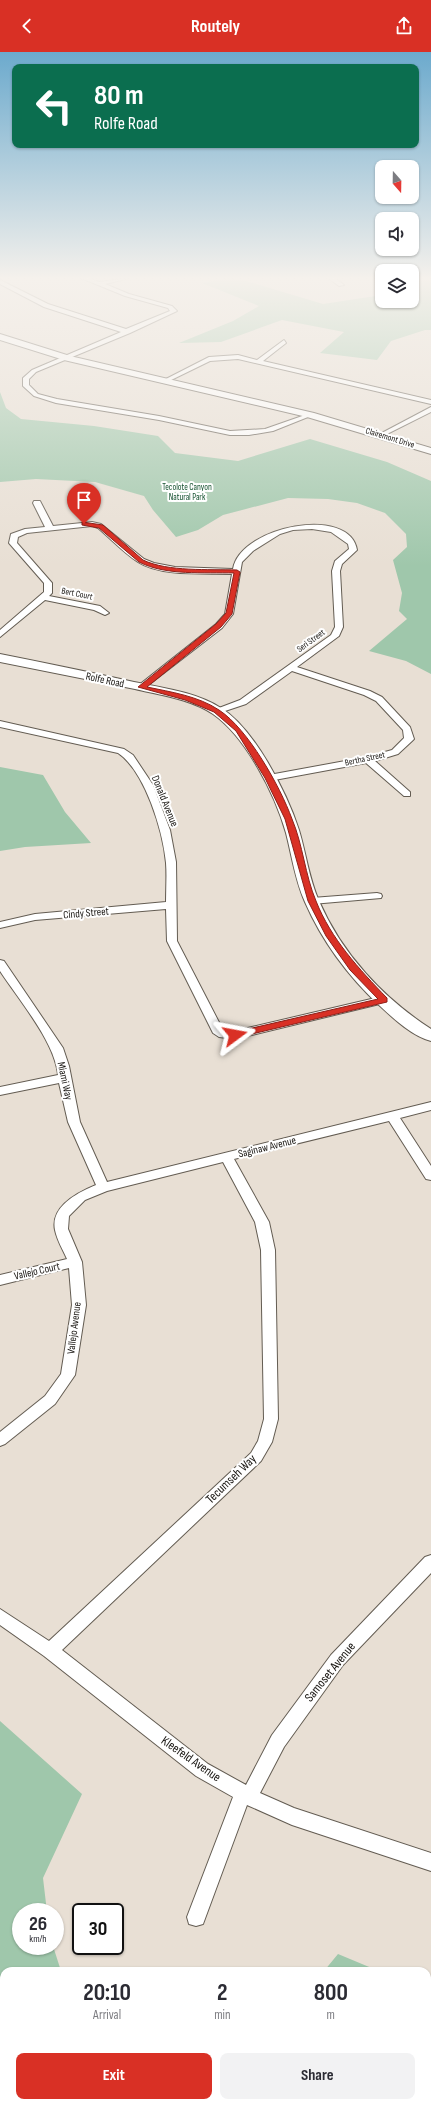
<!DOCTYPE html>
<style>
body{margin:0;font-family:"Sofia Sans Condensed",sans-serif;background:#f2f2f3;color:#2b2b33;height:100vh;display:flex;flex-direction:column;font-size:15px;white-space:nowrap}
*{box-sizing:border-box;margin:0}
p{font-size:13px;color:#7c7c81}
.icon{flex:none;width:22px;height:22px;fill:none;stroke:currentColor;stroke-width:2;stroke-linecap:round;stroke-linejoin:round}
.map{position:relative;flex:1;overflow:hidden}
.details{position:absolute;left:0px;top:1915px;width:431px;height:140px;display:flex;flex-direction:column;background:#fff;border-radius:12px 12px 0 0;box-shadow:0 1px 3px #0004}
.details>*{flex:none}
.guide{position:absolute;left:12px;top:12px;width:407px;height:84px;border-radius:8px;box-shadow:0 1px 3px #0004;background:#0b6e4f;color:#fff;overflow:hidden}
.needle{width:26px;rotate:160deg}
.fabs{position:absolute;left:375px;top:108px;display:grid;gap:8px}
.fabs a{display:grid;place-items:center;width:44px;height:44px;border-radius:8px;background:#fff;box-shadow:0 1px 3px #0004;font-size:20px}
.speed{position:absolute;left:12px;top:1851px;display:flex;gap:8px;font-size:20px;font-weight:700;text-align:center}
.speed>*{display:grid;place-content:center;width:52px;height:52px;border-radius:50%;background:#fff;box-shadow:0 1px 3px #0004;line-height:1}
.speed small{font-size:10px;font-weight:400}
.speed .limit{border:2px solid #111;border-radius:6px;background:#fff;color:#111}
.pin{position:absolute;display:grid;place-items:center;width:34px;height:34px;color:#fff;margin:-41px -17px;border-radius:50% 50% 50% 0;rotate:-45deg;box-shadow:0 0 4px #0007}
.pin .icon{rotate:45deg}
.me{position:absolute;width:44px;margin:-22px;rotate:77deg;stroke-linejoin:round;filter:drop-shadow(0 0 3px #0008)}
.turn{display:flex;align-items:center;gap:14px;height:84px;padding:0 16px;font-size:18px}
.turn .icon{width:52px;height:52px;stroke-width:2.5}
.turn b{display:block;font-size:28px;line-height:34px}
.eta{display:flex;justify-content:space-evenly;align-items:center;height:68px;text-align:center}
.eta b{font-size:24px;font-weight:700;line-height:28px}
.primary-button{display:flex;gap:8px;margin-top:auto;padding:8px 16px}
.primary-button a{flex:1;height:46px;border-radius:8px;background:#d93025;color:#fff;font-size:16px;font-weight:700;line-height:46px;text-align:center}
.primary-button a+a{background:#f2f2f3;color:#2b2b33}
header{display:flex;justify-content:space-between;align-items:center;height:52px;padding:0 16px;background:#d93025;color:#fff;font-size:18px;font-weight:700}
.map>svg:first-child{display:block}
.green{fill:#9fc7ab}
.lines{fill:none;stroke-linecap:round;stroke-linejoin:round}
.street-casing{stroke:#635c52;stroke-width:2}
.secondary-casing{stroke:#635c52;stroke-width:2}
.primary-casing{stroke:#635c52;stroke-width:2}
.street{fill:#fff;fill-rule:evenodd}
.secondary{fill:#fff;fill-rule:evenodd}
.primary{fill:#fff;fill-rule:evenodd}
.route{fill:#d93025;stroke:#8d1f18}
.labels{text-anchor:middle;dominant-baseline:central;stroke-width:4;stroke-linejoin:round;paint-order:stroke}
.far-street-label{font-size:9px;fill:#181511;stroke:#fff}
.far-park-label{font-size:9px;fill:#165230;stroke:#fff}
.street-label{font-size:11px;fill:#181511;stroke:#fff}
.near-street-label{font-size:13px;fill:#181511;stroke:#fff}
</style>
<header><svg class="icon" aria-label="back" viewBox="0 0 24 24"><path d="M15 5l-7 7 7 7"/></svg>Routely<svg class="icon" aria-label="share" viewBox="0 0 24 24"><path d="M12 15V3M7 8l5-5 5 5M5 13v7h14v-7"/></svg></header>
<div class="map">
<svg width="431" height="2055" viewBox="0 0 431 2055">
<rect width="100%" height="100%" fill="#e8dfd4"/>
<!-- green -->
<path class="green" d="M231,226L250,230L323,252L382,243V249H412V228L431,226V278H425L391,289L377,308L320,301L344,280L282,268L221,290L179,291L233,269L259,254L202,231Z
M0,340L6,356L21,367L94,374L158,384L175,401L238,409L310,387L387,410L431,429V622L406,609L369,599L407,567L399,559L402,541L393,508L407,495L406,482L385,461L357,451L328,447L288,446L223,463L198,478L176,485L153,458L144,444L95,430L36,427L0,430Z
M0,715L43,723L65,760L91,791L25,795L0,799Z
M0,1669L82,1742L43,1826L47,1860H21V1894H53L61,1919H4V2051H427V1936L431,1937V2055H0Z
M338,1902L374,1917L379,1919H324Z"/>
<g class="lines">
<!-- street casing -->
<g class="street-casing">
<path id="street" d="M81,226H89L99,230L130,226L105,232L129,242L172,254L177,259L130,281L36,320L29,327V333L38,342L57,347L159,364L230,379L265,377L308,362L313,363L273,379L249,383H230L159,368L56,351L34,344L23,334V326L32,318L121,280L44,255L0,232V228L48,252L126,277L170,259L168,256L125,244Z
M328,226H335L344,233L339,234Z
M284,288L286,291L263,309L431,348V352L238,307L210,309L167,330L162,329L209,305L238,303L257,308Z
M431,355V360L383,384L378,383Z
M34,449H40L53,474L92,470L101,472L144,507L154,511L175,515L233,517C240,474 350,453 357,498L342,512L340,519L343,575L339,584L297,615L370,639L382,645L410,675L414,687L412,689L398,702L375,709L410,740V744H404L366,711L269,729L264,726L269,723L367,705L392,698L404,686L403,678L376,649L364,643L292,619L246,652L216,662L211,659L240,648L331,583L335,575L332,519L335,509L349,497L348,492L331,480L312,477L293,478L280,482L253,499L242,510L233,562L222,576L142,638L138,635L139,633L216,572L225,562L232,522C205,521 161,525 138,510C124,501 111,487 98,476L92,474L27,481L18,485L17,491L52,531V541L49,544L100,554L109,561L105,563L94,558L45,548L0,585V578L44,540V531L9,491L11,482L25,477L45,475L33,451Z
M0,669L124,697L133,703L153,733L170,778L176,810L177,889L223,978L235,979L384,944L388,946L390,948L388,950L235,987L219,985L213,981L167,889L166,857L35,868L0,876V870L35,862L166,850C166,837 167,824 166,811C163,779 145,719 118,701L0,675Z
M377,841L381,842L382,844L381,846L312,852L307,849L312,846Z
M0,908L4,909L63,996L69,1014L80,1070L107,1130L431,1050V1058L400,1066L431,1114V1128L426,1127L389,1069L234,1107L269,1170L275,1198L278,1367L272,1390L261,1409L62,1598L208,1712L246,1733L272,1683L331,1603L425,1505L431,1503V1521L343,1613L284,1695L260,1741L294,1756L431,1801V1819L292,1773L247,1753L203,1872L196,1874L189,1872L187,1865L233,1745L196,1724L44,1604L0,1573V1557L49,1589L251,1401L258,1389L264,1367L261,1198L255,1170L223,1110L107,1139L85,1148L69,1164L68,1177L82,1210L86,1253L75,1323L55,1352L5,1392L0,1394V1380L45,1344L61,1322L72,1253L69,1216L0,1233V1223L67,1207C63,1198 57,1188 55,1178C50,1154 79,1140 96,1133L68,1070L59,1031L0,1043V1035L58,1023C55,990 19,948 0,919Z"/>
</g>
<!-- secondary casing -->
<g class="secondary-casing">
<path id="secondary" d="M0,602C45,611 90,620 134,630C163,636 196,640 221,656C254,676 287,741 299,778C306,801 309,827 319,849C342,902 383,946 431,977V989C412,984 394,967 380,954C349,925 322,889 305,850C295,828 292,804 286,781C275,742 246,685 213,662C191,647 160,643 135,637C90,628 45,619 0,610Z"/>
</g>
<!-- primary casing -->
<g class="primary-casing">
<path id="primary" d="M0,282L70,304L314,361L431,396V402L307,365L64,308L0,288Z"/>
</g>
<!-- street -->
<use href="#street" class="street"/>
<!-- secondary -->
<use href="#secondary" class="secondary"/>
<!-- primary -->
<use href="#primary" class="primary"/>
</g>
<!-- sky -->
<linearGradient id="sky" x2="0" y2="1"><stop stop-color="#6caacd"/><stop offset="0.44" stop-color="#f5f1ec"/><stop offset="1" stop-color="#f5f1ec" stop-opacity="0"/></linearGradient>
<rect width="431" height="514" fill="url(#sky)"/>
<!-- route -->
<path class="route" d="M82,470L103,473L143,508C168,520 209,517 237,518L240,520L232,562L221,575L147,635C171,640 198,644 219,658C248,677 280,734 292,767C303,793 305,823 316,849C331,887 359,917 387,946V950L235,986L231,983L235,980L378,947L350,918L326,884L308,849L285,767L265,726L236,679L214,660L185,648L138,635L216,572L226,561L234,521C204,520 166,524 139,510L99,476L82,473Z"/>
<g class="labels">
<!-- far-street labels -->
<g class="far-street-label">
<text transform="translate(390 386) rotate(17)">Clairemont Drive</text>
<text transform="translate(77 542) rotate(12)">Bert Court</text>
<text transform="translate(311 589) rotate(-36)">Seri Street</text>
<text transform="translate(365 707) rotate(-12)">Bertha Street</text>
</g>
<!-- far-park labels -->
<g class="far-park-label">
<text x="187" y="435">Tecolote Canyon<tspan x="187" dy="10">Natural Park</tspan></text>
</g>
<!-- street labels -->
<g class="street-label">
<text transform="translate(105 628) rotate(12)">Rolfe Road</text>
<text transform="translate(165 749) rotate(68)">Donald Avenue</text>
<text transform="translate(86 861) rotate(-5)">Cindy Street</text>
<text transform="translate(65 1029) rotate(78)">Miami Way</text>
<text transform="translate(267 1095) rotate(-14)">Saginaw Avenue</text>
<text transform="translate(37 1219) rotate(-13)">Vallejo Court</text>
<text transform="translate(74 1276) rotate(-83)">Vallejo Avenue</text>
</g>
<!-- near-street labels -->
<g class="near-street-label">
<text transform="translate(231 1427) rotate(-44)">Tecumseh Way</text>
<text transform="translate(330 1620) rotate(-51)">Samoset Avenue</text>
<text transform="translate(191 1707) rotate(35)">Kleefeld Avenue</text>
</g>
</g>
</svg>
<div class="fabs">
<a><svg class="needle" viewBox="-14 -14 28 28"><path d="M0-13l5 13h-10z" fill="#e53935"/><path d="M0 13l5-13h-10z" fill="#7c7c81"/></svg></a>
<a><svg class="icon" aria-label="sound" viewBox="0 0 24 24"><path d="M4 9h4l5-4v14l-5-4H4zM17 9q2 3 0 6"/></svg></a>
<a><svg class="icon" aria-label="layers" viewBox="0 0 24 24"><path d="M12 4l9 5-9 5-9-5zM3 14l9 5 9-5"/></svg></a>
</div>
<div class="speed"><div>26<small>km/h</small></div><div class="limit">30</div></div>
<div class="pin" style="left:84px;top:472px;background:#d93025"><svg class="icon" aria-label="arrive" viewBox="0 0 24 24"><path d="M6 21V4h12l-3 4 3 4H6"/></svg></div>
<svg class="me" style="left:235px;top:983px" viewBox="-20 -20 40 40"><path d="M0-17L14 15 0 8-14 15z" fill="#d93025" stroke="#fff" stroke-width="4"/></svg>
<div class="guide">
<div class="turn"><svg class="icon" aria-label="left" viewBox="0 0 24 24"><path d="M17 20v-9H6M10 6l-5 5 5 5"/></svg><div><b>80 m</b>Rolfe Road</div></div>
</div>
<section class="details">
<div class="eta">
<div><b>20:10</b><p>Arrival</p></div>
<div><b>2</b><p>min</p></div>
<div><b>800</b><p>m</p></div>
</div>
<div class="primary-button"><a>Exit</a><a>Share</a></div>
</section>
</div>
